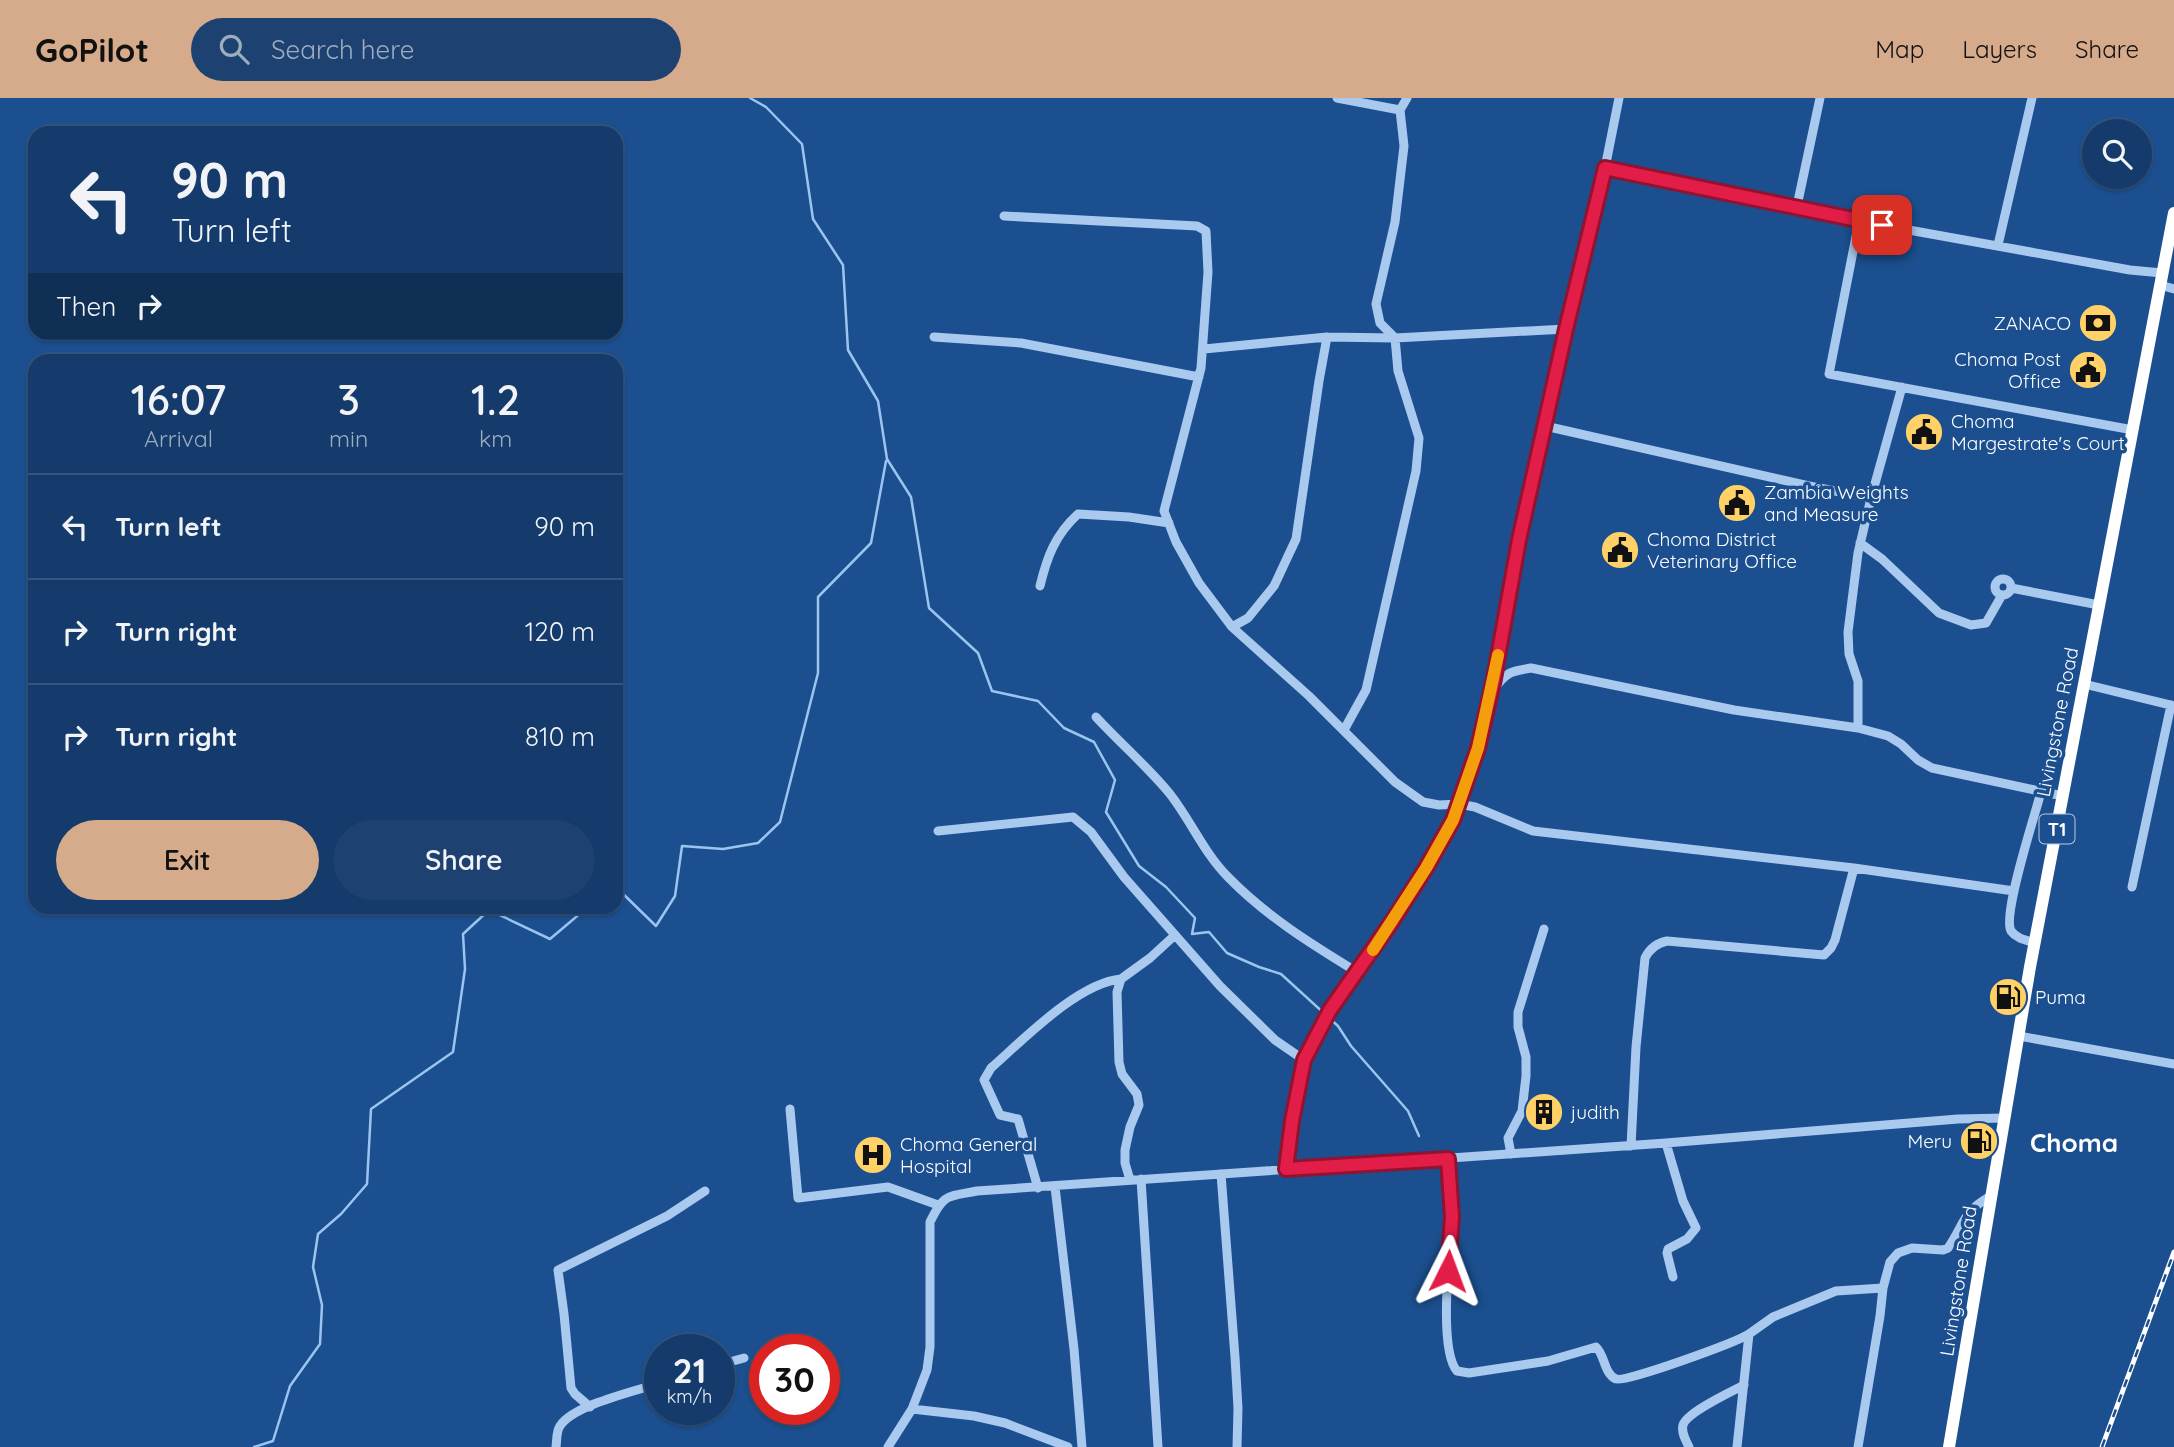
<!DOCTYPE html>
<style>
body{margin:0;font-family:Quicksand,sans-serif;background:#1d4271;color:#f1f3f6;height:100vh;display:flex;flex-direction:column;font-size:26px;white-space:nowrap}
*{box-sizing:border-box;margin:0}
p{font-size:23px;color:#9dadc1}
.icon{flex:none;width:38px;height:38px;fill:none;stroke:currentColor;stroke-width:2;stroke-linecap:round;stroke-linejoin:round}
.map{position:relative;flex:1;overflow:hidden}
.drawer{position:absolute;left:28px;top:256px;width:595px;height:560px;display:flex;flex-direction:column;background:#143b6b;border-radius:21px;box-shadow:0 2px 5px #0004,0 0 0 2px #33557e}
.drawer>*{flex:none}
.banner{position:absolute;left:28px;top:28px;width:595px;height:214px;border-radius:21px;box-shadow:0 2px 5px #0004,0 0 0 2px #33557e;background:#143b6b;color:#f1f3f6;overflow:hidden}
.buttons{position:absolute;left:2082px;top:21px;display:grid;gap:14px}
.buttons a{display:grid;place-items:center;width:70px;height:70px;border-radius:50%;background:#143b6b;box-shadow:0 2px 5px #0004,0 0 0 2px #33557e;font-size:35px}
.speed{position:absolute;left:644px;top:1236px;display:flex;gap:14px;font-size:35px;font-weight:700;text-align:center}
.speed>*{display:grid;place-content:center;width:91px;height:91px;border-radius:50%;background:#143b6b;box-shadow:0 2px 5px #0004,0 0 0 2px #33557e;line-height:1}
.speed small{font-size:18px;font-weight:400}
.speed .limit{border:10px solid #d22;background:#fff;color:#111}
.pin{position:absolute;display:grid;place-items:center;width:60px;height:60px;color:#fff;margin:-30px;border-radius:14px;box-shadow:0 4px 10px #0006}
.me{position:absolute;width:77px;margin:-38px;rotate:3deg;stroke-linejoin:round;filter:drop-shadow(0 0 5px #0008)}
.turn{display:flex;align-items:center;gap:24px;height:147px;padding:0 28px;font-size:32px}
.turn .icon{width:91px;height:91px;stroke-width:2.5}
.turn b{display:block;font-size:49px;line-height:60px}
.then{display:flex;align-items:center;height:66px;padding:0 28px;background:#0003;gap:14px;font-size:26px}
.eta{display:flex;justify-content:space-evenly;align-items:center;height:119px;text-align:center}
.eta b{font-size:42px;font-weight:600;line-height:49px}
.cta{display:flex;gap:14px;margin-top:auto;padding:14px 28px}
.cta a{flex:1;height:80px;border-radius:42px;background:#d6ab8b;color:#111;font-size:28px;font-weight:600;line-height:80px;text-align:center}
.cta a+a{background:#1d4271;color:#f1f3f6}
ul{padding:0;list-style:none}
li{display:flex;align-items:center;gap:21px;height:105px;padding:0 28px;border-top:2px solid #33557e}
li div{flex:1}
li b{display:block;font-size:26px}
li em{font-style:normal}
header{display:flex;align-items:center;gap:42px;box-sizing:border-box;height:98px;padding:0 35px;background:#d6ab8b;color:#111}
header strong{font-size:33px}
nav{display:flex;gap:38px;margin-inline-start:auto;font-size:24px}
.search{width:490px;height:63px;background:#1d4271;display:flex;align-items:center;gap:18px;box-sizing:border-box;padding:0 24px;border-radius:38px;color:#9dadc1;font-size:26px}
.map>svg:first-child{display:block}
.lines{fill:none;stroke-linecap:round;stroke-linejoin:round}
.stream{stroke:#9cc4f0;stroke-width:2.5}
.minor{stroke:#a9c9ee;stroke-width:9}
.highway{stroke:#fff;stroke-width:12}
.rail-casing{stroke:#fff;stroke-width:5}
.rail{stroke:#1b4f8f;stroke-width:2.5;stroke-dasharray:8;stroke-linecap:butt}
.route-casing{stroke:#92132f;stroke-width:18}
.route{stroke:#e11d48;stroke-width:12}
.slow{stroke:#f59e0b;stroke-width:12}
.labels{text-anchor:middle;dominant-baseline:central;stroke-width:7;stroke-linejoin:round;paint-order:stroke}
.shield{fill:#1b4f8f;stroke:#bbcadd;stroke-width:2}
.shield-label{font-size:18px;font-weight:bold;fill:#fff}
.poi-label{font-size:19px;fill:#fff;stroke:#1b4f8f;text-anchor:start}
.street-label{font-size:19px;fill:#fff;stroke:#1b4f8f}
.district-label{font-size:26px;font-weight:bold;fill:#fff;stroke:#1b4f8f}
</style>
<header>
<strong>GoPilot</strong>
<div class="search"><svg class="icon" aria-label="search" viewBox="0 0 24 24"><circle cx="10" cy="10" r="6"/><path d="M15 15l6 6"/></svg>Search here</div>
<nav><a>Map</a><a>Layers</a><a>Share</a></nav>
</header>
<div class="map">
<svg width="2174" height="1349" viewBox="0 0 2174 1349">
<rect width="100%" height="100%" fill="#1b4f8f"/>
<g class="lines">
<!-- stream -->
<path class="stream" d="M750,0L766,9L802,46L813,121L843,167L848,252L878,303L887,361L911,399L929,510L978,555L992,593L1038,603L1064,630L1094,644L1115,682L1106,714L1139,768L1166,789L1195,820L1192,836L1209,834L1227,855L1259,869L1281,876L1338,928L1351,948L1408,1013L1419,1038
M616,791L617,790L656,828L675,798L682,748L723,751L758,745L780,724L818,575V499L871,445L886,363
M254,1349L273,1343L290,1288L320,1246L322,1207L313,1169L318,1136L341,1116L367,1086L371,1011L453,954L465,871L463,836L489,812L550,841L589,808"/>
<!-- minor -->
<path class="minor" d="M1337,0L1400,12L1404,48L1395,124L1376,206L1380,225L1395,240L1398,273L1419,340L1416,373L1366,592L1344,632
M1400,12L1407,0
M1605,70L1859,123L2130,172L2162,175
M1797,108L1820,0
M1004,118L1197,128L1206,133L1208,174L1201,270L1164,413L1176,444L1199,485L1232,529L1309,598L1395,684L1423,704L1439,707L1459,706L1475,709L1533,733L1854,770L2014,793
M1859,123L1829,276L2133,332
M1998,147L2032,0
M2160,187L2174,191
M934,239L1021,245L1199,279
M1204,251L1327,239L1395,240L1566,231
M1545,328L1809,388L1871,400L1902,289
M1860,445L1882,461L1939,515L1971,527L1986,525L2002,497
M1995 489a8 8 0 1 1 16 0a8 8 0 1 1-16 0Z
M1040,488C1047,459 1055,437 1078,416L1129,419L1169,425
M2011,490L2099,507
M1232,529L1248,520L1274,488L1296,441L1319,283L1327,239
M2084,586L2174,608
M1495,590C1506,574 1512,573 1531,570L1734,612L1858,630L1888,638L1901,646L1918,662L1932,670L2063,698
M1096,619C1119,644 1149,670 1170,696C1191,723 1204,755 1228,779C1266,818 1311,846 1357,874
M1858,630V583L1849,556L1848,534L1858,455L1871,400
M938,733L1073,719L1091,734L1124,779L1220,888L1275,942L1304,962
M2132,789L2171,607
M2035,845C2026,842 2017,841 2011,833C2002,817 2035,717 2041,694
M2019,938L2174,966
M790,1011L798,1100L888,1089L938,1107
M1666,1045L1683,1103L1696,1130L1687,1141L1668,1151L1667,1155L1673,1179
M1631,1048L1636,949L1645,860C1650,850 1657,845 1667,843L1824,857L1831,850L1835,842L1854,770
M1511,1056L1508,1040L1522,1013L1526,978V959L1518,929V914L1544,831
M1448,1061C1450,1081 1453,1102 1452,1121C1450,1152 1438,1251 1457,1273L1469,1275L1548,1263L1596,1249C1605,1257 1604,1276 1616,1281C1625,1285 1737,1244 1749,1236
M1286,1071L1292,1023L1304,962L1330,912L1391,825L1426,770L1453,722L1478,650L1494,581L1519,442L1566,231L1605,70L1619,0
M1221,1076L1235,1259L1238,1310L1237,1349
M1141,1081L1158,1349
M1130,1082L1125,1065V1052L1130,1029L1139,1007L1137,996L1122,976L1119,964L1117,894L1121,881L1150,860L1174,838
M1055,1089L1074,1251L1082,1349
M1038,1090L1018,1021L1000,1017L984,982L991,970C1024,941 1078,885 1121,881
M719,1267L744,1260
M590,1309L575,1296L571,1290L564,1216L558,1172L667,1118L705,1093
M912,1311L974,1318L1005,1325L1068,1349
M556,1349C557,1342 556,1334 560,1328C573,1307 636,1293 660,1285
M888,1349L912,1311L927,1272L930,1249V1124C944,1095 947,1099 977,1093L1666,1045L1958,1021L2005,1020
M1689,1349C1686,1343 1681,1334 1683,1327C1687,1314 1731,1294 1744,1287
M1737,1349L1749,1236L1773,1219L1836,1193L1883,1190
M1858,1349L1880,1218L1883,1190L1890,1164L1898,1155L1912,1150L1943,1152L1948,1150C1965,1125 1962,1114 1991,1098"/>
<!-- highway -->
<path class="highway" d="M1949,1349L2030,869L2174,115"/>
<!-- rail casing -->
<g class="rail-casing">
<path id="rail" d="M2102,1349L2174,1154"/>
</g>
<!-- rail -->
<use href="#rail" class="rail"/>
</g>
<g class="lines">
<!-- route casing -->
<g class="route-casing">
<path id="route" d="M1448,1173L1452,1119L1448,1061L1286,1071L1292,1023L1304,962L1330,912L1391,825L1426,770L1453,722L1478,650L1494,581L1519,442L1566,231L1605,70L1882,127"/>
</g>
<!-- route -->
<use href="#route" class="route"/>
<!-- slow -->
<path class="slow" d="M1373,852L1426,770L1453,722L1478,650L1498,557"/>
</g>
<!-- icons -->
<defs>
<g id="bank-disc" transform="scale(2.0125)"><circle r="9.5" fill="#ffd166" stroke="#1b4f8f"/><path d="M-6-4H6V4H-6ZM0-2.3a2.3 2.3 0 1 0 0 4.6a2.3 2.3 0 1 0 0-4.6Z" fill="#111"/></g>
<g id="civic-disc" transform="scale(2.0125)"><circle r="9.5" fill="#ffd166" stroke="#1b4f8f"/><path d="M-.6-6.5H3V-4.5H.6V-3L4-1V1h2V6H-6V1h2V-1L-.6-3ZM-1.2 2.5V6h2.4V2.5Z" fill="#111"/></g>
<g id="fuel-disc" transform="scale(2.0125)"><circle r="9.5" fill="#ffd166" stroke="#1b4f8f"/><path d="M-5.5-6h7V0h2V4h1.3V-2.5L3-4.5l.8-.8L6-3V5H2.5V1h-1V6h-7ZM-4.2-4.7v3.2H.2V-4.7Z" fill="#111"/></g>
<g id="building-disc" transform="scale(2.0125)"><circle r="9.5" fill="#ffd166" stroke="#1b4f8f"/><path d="M-4-6H4V6H1V3H-1V6H-4ZM-2.5-4.3h1.7v1.8h-1.7ZM.8-4.3h1.7v1.8H.8ZM-2.5-1h1.7V.8h-1.7ZM.8-1h1.7V.8H.8Z" fill="#111"/></g>
<g id="hospital-disc" transform="scale(2.0125)"><circle r="9.5" fill="#ffd166" stroke="#1b4f8f"/><path d="M-5-5h3v3.5h4V-5h3V5h-3V1.5h-4V5h-3Z" fill="#111"/></g>
</defs>
<g fill-rule="evenodd">
<use href="#bank-disc" x="2098" y="225"/>
<use href="#civic-disc" x="2088" y="272"/>
<use href="#civic-disc" x="1924" y="334"/>
<use href="#civic-disc" x="1737" y="405"/>
<use href="#civic-disc" x="1620" y="452"/>
<use href="#fuel-disc" x="2008" y="899"/>
<use href="#building-disc" x="1544" y="1014"/>
<use href="#fuel-disc" x="1979" y="1043"/>
<use href="#hospital-disc" x="873" y="1057"/>
</g>
<g class="labels">
<!-- shield labels -->
<rect class="shield" x="2039.5" y="716.5" width="35" height="29" rx="5"/>
<g class="shield-label">
<text x="2057" y="731">T1</text>
</g>
<!-- poi labels -->
<g class="poi-label">
<text x="2071" y="225" text-anchor="end">ZANACO</text>
<text x="2061" y="261" text-anchor="end">Choma Post<tspan x="2061" dy="22">Office</tspan></text>
<text x="1951" y="323">Choma<tspan x="1951" dy="22">Margestrate's Court</tspan></text>
<text x="1764" y="394">Zambia Weights<tspan x="1764" dy="22">and Measure</tspan></text>
<text x="1647" y="441">Choma District<tspan x="1647" dy="22">Veterinary Office</tspan></text>
<text x="2035" y="899">Puma</text>
<text x="1571" y="1014">judith</text>
<text x="1952" y="1043" text-anchor="end">Meru</text>
<text x="900" y="1046">Choma General<tspan x="900" dy="22">Hospital</tspan></text>
</g>
<!-- street labels -->
<g class="street-label">
<text transform="translate(2057 624) rotate(-79)">Livingstone Road</text>
<text transform="translate(1958 1183) rotate(-81)">Livingstone Road</text>
</g>
<!-- district labels -->
<g class="district-label">
<text x="2074" y="1044">Choma</text>
</g>
</g>
</svg>
<div class="buttons">
<a><svg class="icon" aria-label="search" viewBox="0 0 24 24"><circle cx="10" cy="10" r="6"/><path d="M15 15l6 6"/></svg></a>
</div>
<div class="speed"><div>21<small>km/h</small></div><div class="limit">30</div></div>
<div class="pin" style="left:1882px;top:127px;background:#d93025"><svg class="icon" aria-label="arrive" viewBox="0 0 24 24"><path d="M6 21V4h12l-3 4 3 4H6"/></svg></div>
<svg class="me" style="left:1448px;top:1173px" viewBox="-20 -20 40 40"><path d="M0-17L14 15 0 8-14 15z" fill="#e11d48" stroke="#fff" stroke-width="4"/></svg>
<div class="banner">
<div class="turn"><svg class="icon" aria-label="left" viewBox="0 0 24 24"><path d="M17 20v-9H6M10 6l-5 5 5 5"/></svg><div><b>90 m</b>Turn left</div></div>
<div class="then">Then<svg class="icon" aria-label="right" viewBox="0 0 24 24"><path d="M7 20v-9h11M14 6l5 5-5 5"/></svg></div>
</div>
<section class="drawer">
<div class="eta">
<div><b>16:07</b><p>Arrival</p></div>
<div><b>3</b><p>min</p></div>
<div><b>1.2</b><p>km</p></div>
</div>
<ul>
<li><svg class="icon" aria-label="left" viewBox="0 0 24 24"><path d="M17 20v-9H6M10 6l-5 5 5 5"/></svg><div><b>Turn left</b></div><em>90 m</em></li>
<li><svg class="icon" aria-label="right" viewBox="0 0 24 24"><path d="M7 20v-9h11M14 6l5 5-5 5"/></svg><div><b>Turn right</b></div><em>120 m</em></li>
<li><svg class="icon" aria-label="right" viewBox="0 0 24 24"><path d="M7 20v-9h11M14 6l5 5-5 5"/></svg><div><b>Turn right</b></div><em>810 m</em></li>
</ul>
<div class="cta"><a>Exit</a><a>Share</a></div>
</section>
</div>
